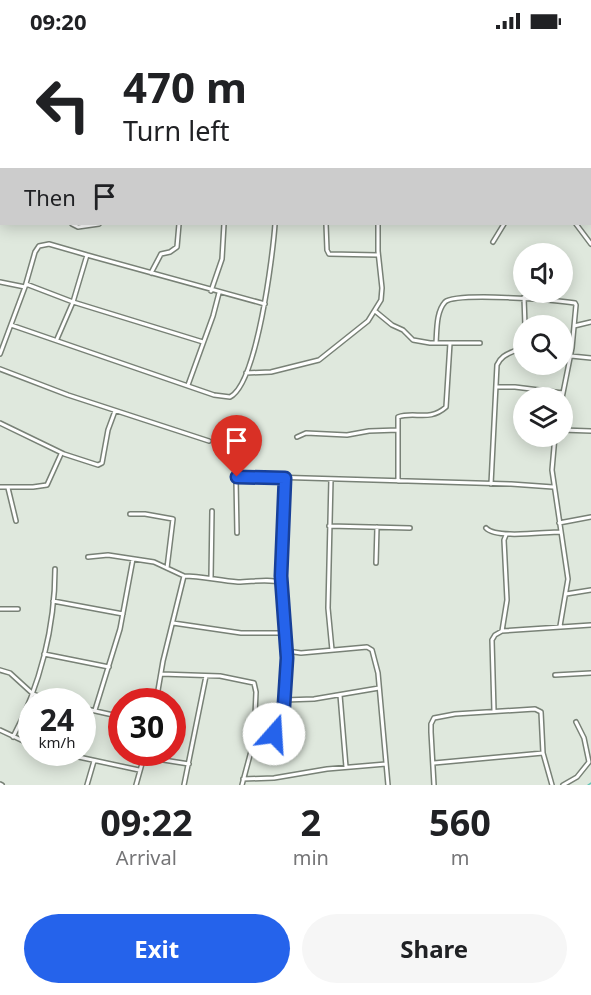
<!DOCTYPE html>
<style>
body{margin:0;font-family:"Noto Sans",sans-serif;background:#f6f6f6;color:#202124;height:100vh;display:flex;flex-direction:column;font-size:22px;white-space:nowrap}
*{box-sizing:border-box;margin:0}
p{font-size:20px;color:#757577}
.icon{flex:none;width:33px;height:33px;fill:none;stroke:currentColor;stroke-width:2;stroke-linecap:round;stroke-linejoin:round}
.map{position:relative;height:743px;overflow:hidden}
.drawer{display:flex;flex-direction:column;background:#fff;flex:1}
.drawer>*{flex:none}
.top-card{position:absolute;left:0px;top:0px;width:591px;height:183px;box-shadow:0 3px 15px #0003;background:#fff;color:#202124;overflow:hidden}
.controls{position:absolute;left:513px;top:201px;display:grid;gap:12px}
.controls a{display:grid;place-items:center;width:60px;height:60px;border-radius:50%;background:#fff;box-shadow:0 3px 15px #0003;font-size:30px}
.speed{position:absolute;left:18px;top:646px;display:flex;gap:12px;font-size:30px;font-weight:700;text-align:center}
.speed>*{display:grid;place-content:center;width:78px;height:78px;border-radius:50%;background:#fff;box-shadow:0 3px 15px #0003;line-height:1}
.speed small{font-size:15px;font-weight:400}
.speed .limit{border:9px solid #d22;background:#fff;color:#111}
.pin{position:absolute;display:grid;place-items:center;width:51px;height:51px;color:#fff;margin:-62px -26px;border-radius:50% 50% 50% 0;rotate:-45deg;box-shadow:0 0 6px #0007}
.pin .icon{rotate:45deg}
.me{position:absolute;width:66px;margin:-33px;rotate:19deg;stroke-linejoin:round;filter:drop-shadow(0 0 4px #0008)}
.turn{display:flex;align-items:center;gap:21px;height:126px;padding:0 24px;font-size:27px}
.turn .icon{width:78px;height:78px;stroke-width:2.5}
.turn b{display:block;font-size:42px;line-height:51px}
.then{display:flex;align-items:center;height:57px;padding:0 24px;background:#0003;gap:12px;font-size:22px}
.eta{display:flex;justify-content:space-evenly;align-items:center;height:102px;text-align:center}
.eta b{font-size:36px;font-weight:700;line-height:42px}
.action{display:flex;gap:12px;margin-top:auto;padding:12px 24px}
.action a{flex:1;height:69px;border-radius:36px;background:#2563eb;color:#fff;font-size:24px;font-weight:700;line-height:69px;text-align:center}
.action a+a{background:#f6f6f6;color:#202124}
.status{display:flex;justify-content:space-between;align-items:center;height:42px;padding:0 30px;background:#fff;direction:ltr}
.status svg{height:16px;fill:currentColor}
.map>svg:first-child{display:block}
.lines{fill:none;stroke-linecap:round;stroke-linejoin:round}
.stream{stroke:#63c6b9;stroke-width:1.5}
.street-casing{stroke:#788176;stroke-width:6}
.street{stroke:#fff;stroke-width:3}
.route-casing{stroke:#184099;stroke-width:15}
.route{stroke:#2563eb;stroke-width:10}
</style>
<div class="status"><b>09:20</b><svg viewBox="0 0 49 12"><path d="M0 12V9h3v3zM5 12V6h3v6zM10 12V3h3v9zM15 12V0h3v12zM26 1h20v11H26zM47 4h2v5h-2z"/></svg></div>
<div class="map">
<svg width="591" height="743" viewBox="0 0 591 743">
<rect width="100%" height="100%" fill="#dfe8dd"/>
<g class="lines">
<!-- stream -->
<path class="stream" d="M588,743L591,741"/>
<!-- street casing -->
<g class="street-casing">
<path id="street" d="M374,0V2
M449,0L450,2
M46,2L48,0
M111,2V0
M170,2V0
M222,2V0
M274,2V0
M321,2V0
M0,55L2,53
M0,147L2,151
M0,179H2
M72,182L78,185L99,182
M326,182L327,208L329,212L378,213
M576,182L591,202
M493,200L504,182
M151,231L161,212L170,210L177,205L179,182
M0,240L25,245
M26,242L73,260L203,300
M211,249L222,217L224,182
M524,255L525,284
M375,269L392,283L403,288L413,298L430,301H480
M11,283L214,353L230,355C257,342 273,212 275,182
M574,284L591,280
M57,297L73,260L87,213L265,262
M436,301C437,288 436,270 445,260C456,250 557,258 575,261L576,263L572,306L562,356
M0,312L25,245L35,210L39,204L49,202L87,213
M571,314L591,316
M0,327L68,353L209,399
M246,331L271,330L319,318L368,279L381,258L382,246L378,209V182
M188,343L213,274L219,251
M496,345H515L563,351
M0,381L64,412L98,423L102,421L108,388L115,369
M562,388L591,389
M555,394L552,428L568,537L560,584
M297,395L306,391L347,393L369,389L398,388
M331,437L328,566L332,608
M398,439V375C415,369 429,380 446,365L450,301
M491,442L497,323C503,309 516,312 524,302
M0,445H33L47,443L61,412
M8,446L16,479
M130,472H145L173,477L167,526
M559,481L591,475
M329,484L410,486
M486,486C496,497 544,490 560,490
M237,491L236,438L239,434L511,442L553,445
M88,515L108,513L154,520L184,534
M376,521L377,485
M211,536L212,469
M566,552L591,548
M53,559L123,572
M0,567H18
M173,581L241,591H285
M502,589L507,558L504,498L506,493
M287,609L301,611L367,605L372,608L378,631L388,743
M44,612L109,625
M0,628L10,631L33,652L55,660
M161,632L220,634L254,641L256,650L254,698
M555,633L591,631
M340,653L346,725
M284,658L314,657L379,646
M156,660L163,619L184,534C202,534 220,539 238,540C252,540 269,536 282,541
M82,666L122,675
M95,668L120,587L133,517
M494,669L492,598L495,593L502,589L591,583
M25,671L32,673
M0,688L32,703
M13,695C40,644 55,585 55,527
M60,711L139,728
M144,715L189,722
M434,721L543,711
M243,737L274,736L327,727L386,722
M0,742L2,743
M87,743L94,719
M136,743L145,711
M184,743L206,634
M242,743L254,698L263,696L279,688L283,678L287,616L281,534L285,436
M434,743L431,690V682L434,676L455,672L535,667L541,670L543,711L552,743
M563,743L577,735L589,720L584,696L576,680"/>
</g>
<!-- street -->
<use href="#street" class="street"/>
</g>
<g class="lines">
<!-- route casing -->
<g class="route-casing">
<path id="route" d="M237,435L285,436L281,534L287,616L283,678L279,688L274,692"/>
</g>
<!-- route -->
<use href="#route" class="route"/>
</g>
</svg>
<div class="controls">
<a><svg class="icon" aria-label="sound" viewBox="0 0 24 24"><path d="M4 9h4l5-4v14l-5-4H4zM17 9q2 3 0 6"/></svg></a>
<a><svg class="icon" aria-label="search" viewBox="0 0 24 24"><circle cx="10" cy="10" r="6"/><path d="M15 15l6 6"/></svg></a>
<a><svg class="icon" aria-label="layers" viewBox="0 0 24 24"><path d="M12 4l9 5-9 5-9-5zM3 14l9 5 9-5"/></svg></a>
</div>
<div class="speed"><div>24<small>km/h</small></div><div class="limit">30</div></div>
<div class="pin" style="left:237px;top:435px;background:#d93025"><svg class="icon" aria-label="arrive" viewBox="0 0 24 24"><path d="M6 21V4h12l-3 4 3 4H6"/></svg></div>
<svg class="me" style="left:274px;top:692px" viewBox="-20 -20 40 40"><circle r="19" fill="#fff"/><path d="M0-13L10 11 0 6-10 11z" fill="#2563eb"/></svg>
<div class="top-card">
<div class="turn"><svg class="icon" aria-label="left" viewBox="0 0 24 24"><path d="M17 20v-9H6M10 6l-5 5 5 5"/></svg><div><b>470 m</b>Turn left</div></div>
<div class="then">Then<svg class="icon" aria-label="arrive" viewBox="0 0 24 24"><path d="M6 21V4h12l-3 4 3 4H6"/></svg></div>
</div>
</div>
<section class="drawer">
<div class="eta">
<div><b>09:22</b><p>Arrival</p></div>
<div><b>2</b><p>min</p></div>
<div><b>560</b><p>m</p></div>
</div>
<div class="action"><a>Exit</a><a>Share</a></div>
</section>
